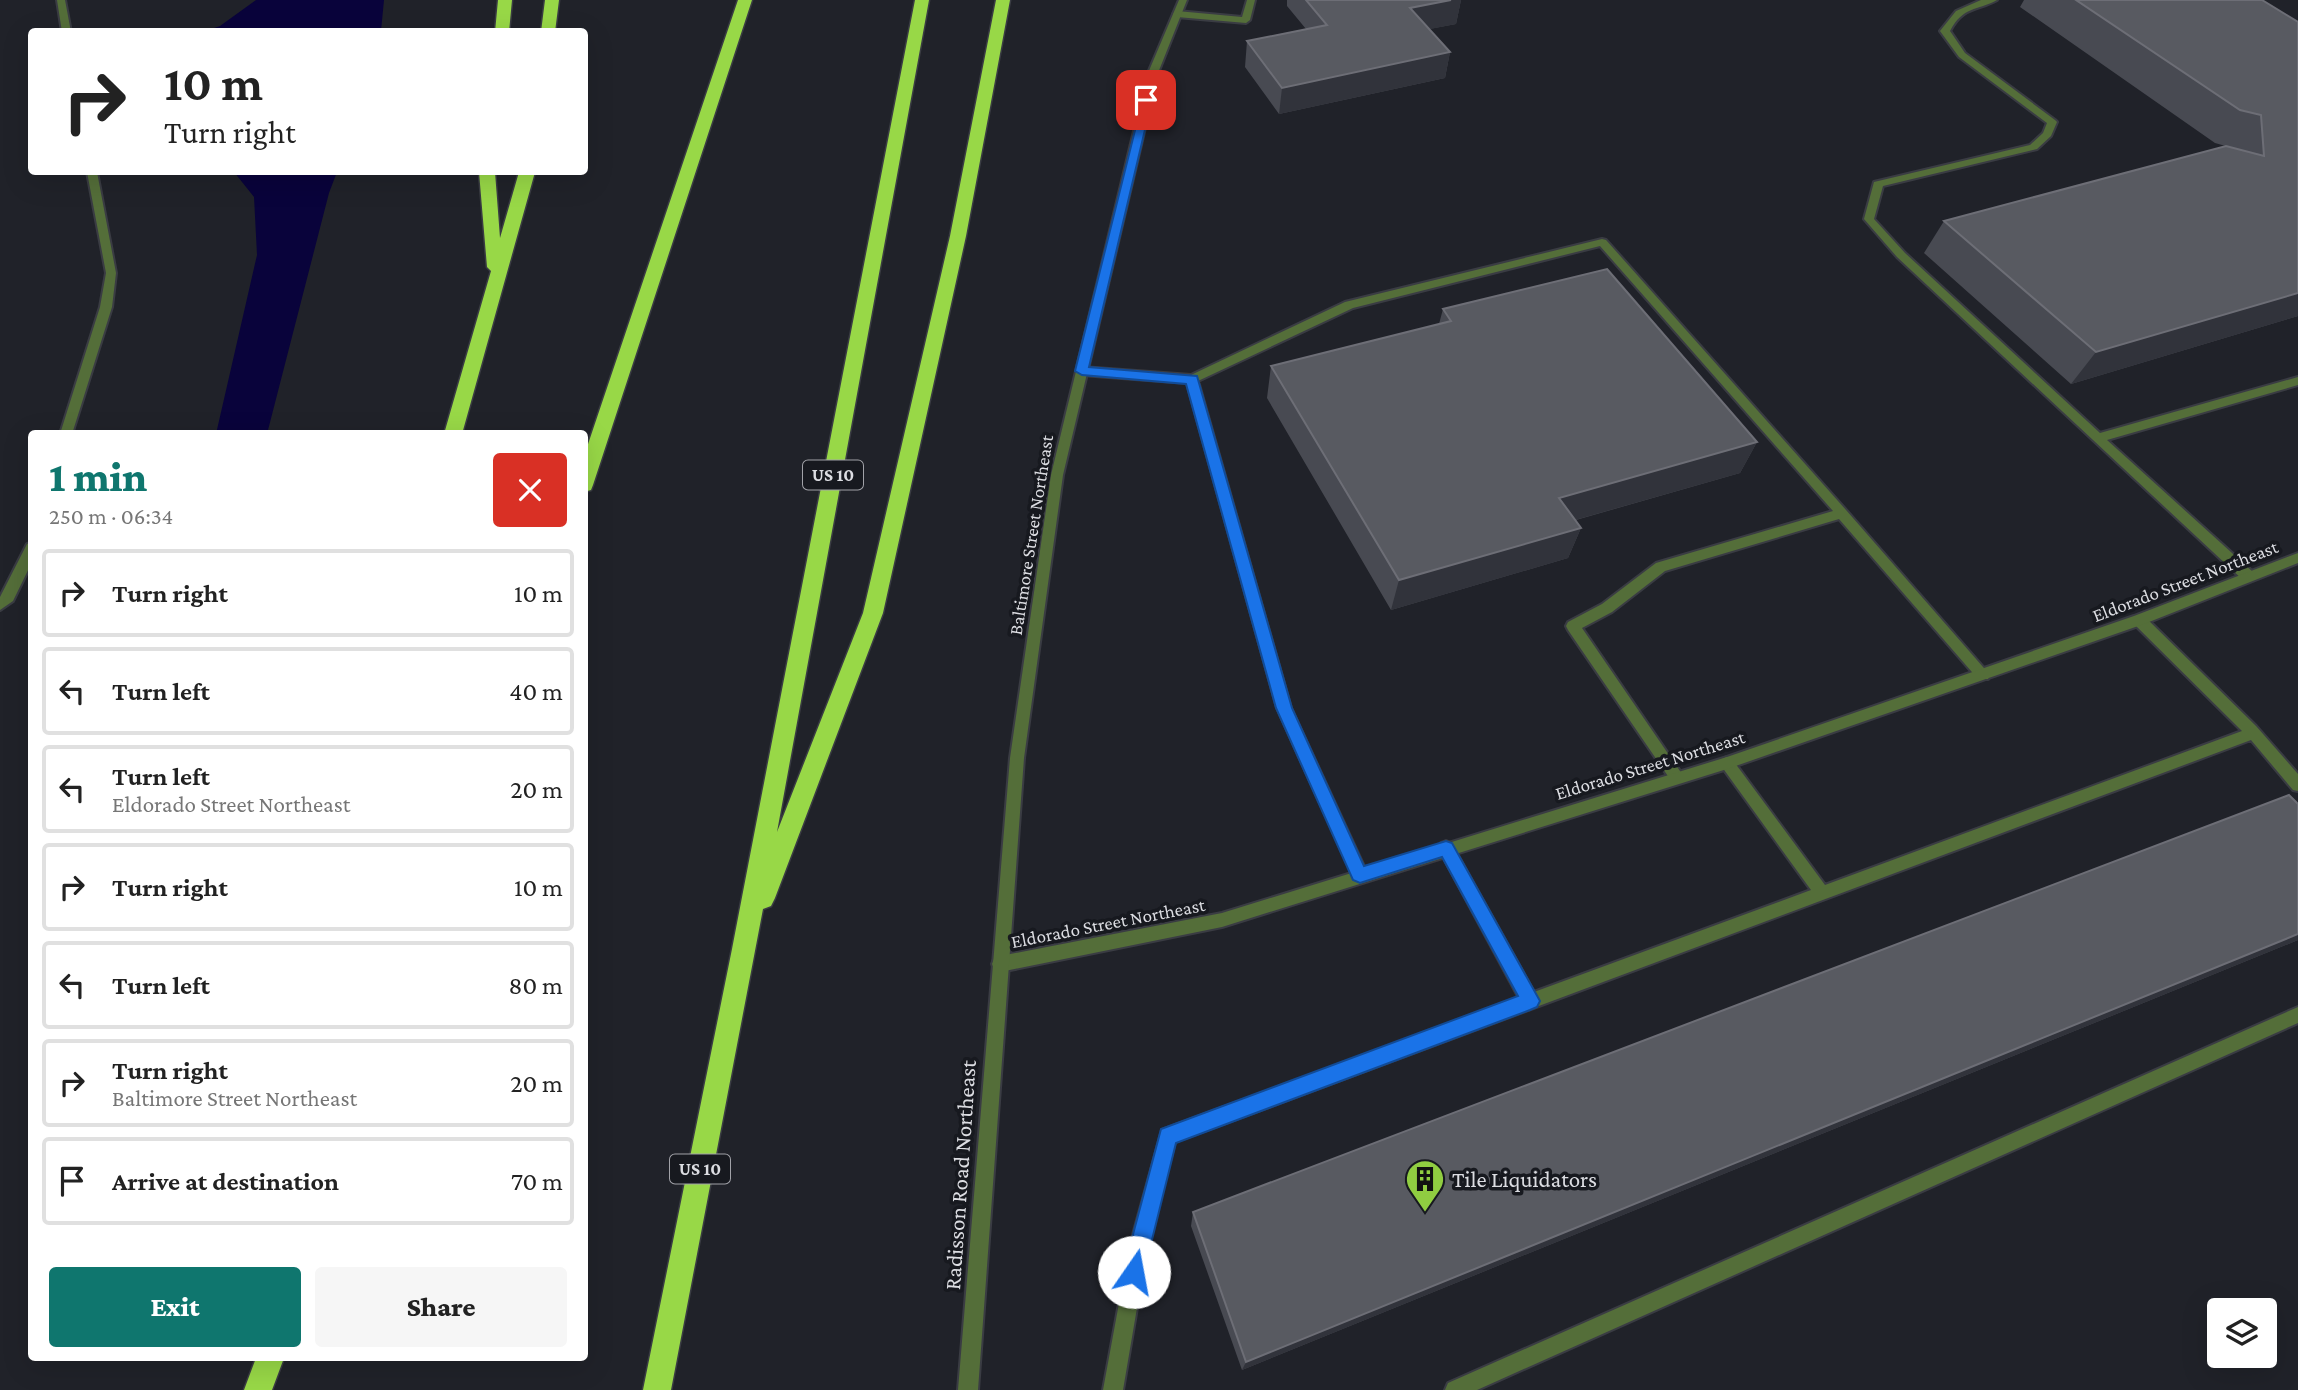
<!DOCTYPE html>
<meta charset="utf-8">
<style>
body{margin:0;font-family:"Crimson Pro",serif;background:#f6f6f6;color:#222;height:100vh;display:flex;flex-direction:column;font-size:26px;white-space:nowrap}
*{box-sizing:border-box;margin:0}
p{font-size:23px;color:#767676}
.icon{flex:none;width:38px;height:38px;fill:none;stroke:currentColor;stroke-width:2;stroke-linecap:round;stroke-linejoin:round}
.map{position:relative;flex:1;overflow:hidden}
.side{position:absolute;left:28px;top:430px;width:560px;height:931px;display:flex;flex-direction:column;background:#fff;border-radius:7px;box-shadow:0 7px 28px #0002}
.side>*{flex:none}
.banner{position:absolute;left:28px;top:28px;width:560px;height:147px;border-radius:7px;box-shadow:0 7px 28px #0002;background:#fff;color:#222;overflow:hidden}
.controls{position:absolute;left:2207px;top:1298px;display:grid;gap:14px}
.controls a{display:grid;place-items:center;width:70px;height:70px;border-radius:7px;background:#fff;box-shadow:0 7px 28px #0002;font-size:35px}
.pin{position:absolute;display:grid;place-items:center;width:60px;height:60px;color:#fff;margin:-30px;border-radius:14px;box-shadow:0 4px 10px #0006}
.me{position:absolute;width:77px;margin:-38px;rotate:12deg;stroke-linejoin:round;filter:drop-shadow(0 0 5px #0008)}
.turn{display:flex;align-items:center;gap:24px;height:147px;padding:0 21px;font-size:32px}
.turn .icon{width:91px;height:91px;stroke-width:2.5}
.turn b{display:block;font-size:49px;line-height:60px}
.round{display:grid;place-items:center;flex:none;width:74px;height:74px;border-radius:7px;background:#f6f6f6}
.overview{display:flex;align-items:center;justify-content:space-between;height:119px;padding:0 21px}
h1{font-size:42px;font-weight:800;line-height:52px;color:#0f766e}
.primary-button{display:flex;gap:14px;margin-top:auto;padding:14px 21px}
.primary-button a{flex:1;height:80px;border-radius:7px;background:#0f766e;color:#fff;font-size:28px;font-weight:800;line-height:80px;text-align:center}
.primary-button a+a{background:#f6f6f6;color:#222}
ul{padding:0;list-style:none}
li{display:flex;align-items:center;gap:21px;height:88px;margin:0 14px 10px;padding:0 7px;border:4px solid #e0e0e0;border-radius:7px}
li div{flex:1}
li b{display:block;font-size:26px}
li em{font-style:normal}
.map>svg:first-child{display:block}
.water{fill:#09033b}
.lines{fill:none;stroke-linecap:round;stroke-linejoin:round}
.service-casing{stroke:#3a3c43;stroke-width:4}
.minor-casing{stroke:#3a3c43;stroke-width:4}
.tertiary-casing{stroke:#3a3c43;stroke-width:4}
.motorway-casing{stroke:#3a3c43;stroke-width:3}
.service{fill:#546e39;fill-rule:evenodd}
.minor{fill:#546e39;fill-rule:evenodd}
.tertiary{fill:#546e39;fill-rule:evenodd}
.motorway{fill:#98d847;fill-rule:evenodd}
.wall{fill:#484a52}
.shaded-wall{fill:#31333b}
.building{fill:#585a61;stroke:#6d6e76;stroke-width:2}
.route{fill:#1a73e8;stroke:#114b97;stroke-width:2}
.labels{text-anchor:middle;dominant-baseline:central;stroke-width:7;stroke-linejoin:round;paint-order:stroke}
.shield{fill:#17191f;stroke:#a1a2a8;stroke-width:2}
.shield-label{font-size:18px;font-weight:bold;fill:#dcdde2}
.street-label{font-size:19px;fill:#dcdde2;stroke:#17191f}
.near-street-label{font-size:23px;fill:#dcdde2;stroke:#17191f}
.near-poi-label{font-size:23px;fill:#dcdde2;stroke:#17191f;text-anchor:start}
</style>
<div class="map">
<svg width="2298" height="1390" viewBox="0 0 2298 1390">
<rect width="100%" height="100%" fill="#202229"/>
<!-- water -->
<path class="water" d="M256,0H384L381,31H205L220,26Z
M234,172H337L329,193L267,434H216L257,255L254,197Z"/>
<g class="lines">
<!-- service casing -->
<g class="service-casing">
<path id="service" d="M1247,0H1255L1250,20L1246,23L1177,17L1173,14L1177,11L1242,17Z
M1981,0H1997C1977,11 1963,6 1950,31L1965,53L2055,120L2057,122L2051,136L2037,149L1883,186L1874,219L1905,253L2100,433L2298,377V385L2107,440L2253,572L2255,576L2253,580H2243L1897,257L1864,219L1874,182L2030,145L2043,133L2047,123L1959,57L1940,31L1956,11Z
M1602,239L1606,240L1846,510L1990,675L1988,679H1978L1839,519L1665,571L1612,612L1582,628L1682,774L1684,778L1682,782L1677,784L1672,782L1568,630L1566,626L1568,622L1602,604L1656,563L1833,511L1600,246L1353,308L1198,381L1291,708L1368,875L1365,880L1360,882L1355,880L1277,708L1187,383L1082,375L1076,371L1082,367L1191,375L1345,302Z
M2139,615L2144,616L2256,726L2298,774V791L2293,790L2251,740L1175,1142L1147,1249L1123,1390H1103L1129,1249L1162,1130L1519,998L1441,853L1438,848L1441,843L1446,841L1451,843L1534,992L1811,890L1722,767L1720,763L1722,759L1727,757L1732,759L1825,885L2242,731L2134,624L2132,620Z
M2298,1007V1023L1477,1390H1445L1448,1383Z"/>
</g>
<!-- minor casing -->
<g class="minor-casing">
<path id="minor" d="M57,0H65L71,32H62Z
M87,172H97L116,273L112,307L72,434H60L100,307L106,273Z
M32,542V562L13,601L0,610V597L27,544Z
M2298,553V563L2144,624L1727,769L1222,927L1000,972L994,969L992,964L994,959L1000,956L1222,913L1727,757L2134,616Z"/>
</g>
<!-- tertiary casing -->
<g class="tertiary-casing">
<path id="tertiary" d="M1179,0H1187L1158,73L1063,475L1024,758L978,1390H958L1010,758L1051,475L1148,73Z"/>
</g>
<!-- motorway casing -->
<g class="motorway-casing">
<path id="motorway" d="M498,0H512L509,32H495Z
M545,0H559L555,32H541Z
M738,0H752L593,485L591,490L584,492V456Z
M915,0H929L777,832L863,613L950,236L996,0H1010L966,236L883,613L775,898L771,906L763,909L671,1390H643L732,949Z
M479,172H495L500,238L519,172H535L462,434H444L491,271L487,267Z
M256,1358H284L272,1390H244Z"/>
</g>
<!-- service -->
<use href="#service" class="service"/>
<!-- minor -->
<use href="#minor" class="minor"/>
<!-- tertiary -->
<use href="#tertiary" class="tertiary"/>
<!-- motorway -->
<use href="#motorway" class="motorway"/>
</g>
<!-- wall -->
<path class="wall" d="M1287,0H1461L1456,24L1429,29L1450,52L1445,78L1279,114L1245,67L1247,41L1306,29L1287,6Z
M2024,0H2262L2298,316L2071,384L1924,253L1944,221L2236,149L2215,143L2020,7Z
M1443,309L1757,442L1740,473L1576,520L1581,528L1568,558L1391,610L1267,398L1271,366L1439,324Z
M2298,804V940L1242,1370L1191,1226L1193,1212Z"/>
<!-- shaded-wall -->
<path class="shaded-wall" d="M1451,0H1461L1456,24L1405,34L1410,8Z
M1450,52L1445,78L1279,114L1282,88Z
M2298,293V316L2071,384L2096,352Z
M1757,442L1740,473L1547,528L1559,498Z
M1581,528L1568,558L1391,610L1399,580Z
M2298,934V940L1242,1370L1246,1362Z"/>
<!-- building -->
<path class="building" d="M1306,0H1451L1410,8L1450,52L1282,88L1247,41L1327,25Z
M2076,0H2262L2298,22V293L2096,352L1944,221L2226,146L2264,156L2261,115L2240,110Z
M1607,269L1757,442L1559,498L1581,528L1399,580L1271,366L1451,321L1443,309Z
M2289,795L2298,804V934L1246,1362L1193,1212Z"/>
<!-- route -->
<path class="route" d="M1143,98L1152,100L1089,367L1197,376L1292,708L1364,866L1446,841L1452,843L1540,1001L1537,1007L1530,1010L1176,1143L1144,1272L1141,1279L1134,1282L1126,1279L1123,1272L1161,1129L1518,996L1442,857L1360,883L1353,880L1276,708L1186,384L1082,375L1075,371Z"/>
<!-- icons -->
<defs>
<g id="building-pin" transform="scale(2.0125)"><path d="M0 17L-7.5 6A9.5 9.5 0 1 1 7.5 6Z" fill="#90cd41" stroke="#17191f"/><path d="M-4-6H4V6H1V3H-1V6H-4ZM-2.5-4.3h1.7v1.8h-1.7ZM.8-4.3h1.7v1.8H.8ZM-2.5-1h1.7V.8h-1.7ZM.8-1h1.7V.8H.8Z" fill="#111"/></g>
</defs>
<g fill-rule="evenodd">
<use href="#building-pin" x="1425" y="1179"/>
</g>
<g class="labels">
<!-- shield labels -->
<g class="shield">
<rect x="803" y="460.5" width="60" height="29" rx="5"/>
<rect x="670" y="1154.5" width="60" height="29" rx="5"/>
</g>
<g class="shield-label">
<text x="833" y="475">US 10</text>
<text x="700" y="1169">US 10</text>
</g>
<!-- street labels -->
<g class="street-label">
<text transform="translate(1031 535) rotate(-81)">Baltimore Street Northeast</text>
<text transform="translate(2185 581) rotate(-21)">Eldorado Street Northeast</text>
<text transform="translate(1650 765) rotate(-17)">Eldorado Street Northeast</text>
<text transform="translate(1108 923) rotate(-11)">Eldorado Street Northeast</text>
</g>
<!-- near-street labels -->
<g class="near-street-label">
<text transform="translate(960 1175) rotate(-86)">Radisson Road Northeast</text>
</g>
<!-- near-poi labels -->
<g class="near-poi-label">
<text x="1452" y="1179">Tile Liquidators</text>
</g>
</g>
</svg>
<div class="controls">
<a><svg class="icon" aria-label="layers" viewBox="0 0 24 24"><path d="M12 4l9 5-9 5-9-5zM3 14l9 5 9-5"/></svg></a>
</div>
<div class="pin" style="left:1146px;top:100px;background:#d93025"><svg class="icon" aria-label="arrive" viewBox="0 0 24 24"><path d="M6 21V4h12l-3 4 3 4H6"/></svg></div>
<svg class="me" style="left:1134px;top:1272px" viewBox="-20 -20 40 40"><circle r="19" fill="#fff"/><path d="M0-13L10 11 0 6-10 11z" fill="#1a73e8"/></svg>
<div class="banner">
<div class="turn"><svg class="icon" aria-label="right" viewBox="0 0 24 24"><path d="M7 20v-9h11M14 6l5 5-5 5"/></svg><div><b>10 m</b>Turn right</div></div>
</div>
<section class="side">
<div class="overview"><div><h1>1 min</h1><p>250 m · 06:34</p></div><a class="round" style="background:#d93025;color:#fff"><svg class="icon" aria-label="close" viewBox="0 0 24 24"><path d="M6 6l12 12M18 6L6 18"/></svg></a></div>
<ul>
<li><svg class="icon" aria-label="right" viewBox="0 0 24 24"><path d="M7 20v-9h11M14 6l5 5-5 5"/></svg><div><b>Turn right</b></div><em>10 m</em></li>
<li><svg class="icon" aria-label="left" viewBox="0 0 24 24"><path d="M17 20v-9H6M10 6l-5 5 5 5"/></svg><div><b>Turn left</b></div><em>40 m</em></li>
<li><svg class="icon" aria-label="left" viewBox="0 0 24 24"><path d="M17 20v-9H6M10 6l-5 5 5 5"/></svg><div><b>Turn left</b><p>Eldorado Street Northeast</p></div><em>20 m</em></li>
<li><svg class="icon" aria-label="right" viewBox="0 0 24 24"><path d="M7 20v-9h11M14 6l5 5-5 5"/></svg><div><b>Turn right</b></div><em>10 m</em></li>
<li><svg class="icon" aria-label="left" viewBox="0 0 24 24"><path d="M17 20v-9H6M10 6l-5 5 5 5"/></svg><div><b>Turn left</b></div><em>80 m</em></li>
<li><svg class="icon" aria-label="right" viewBox="0 0 24 24"><path d="M7 20v-9h11M14 6l5 5-5 5"/></svg><div><b>Turn right</b><p>Baltimore Street Northeast</p></div><em>20 m</em></li>
<li><svg class="icon" aria-label="arrive" viewBox="0 0 24 24"><path d="M6 21V4h12l-3 4 3 4H6"/></svg><div><b>Arrive at destination</b></div><em>70 m</em></li>
</ul>
<div class="primary-button"><a>Exit</a><a>Share</a></div>
</section>
</div>
